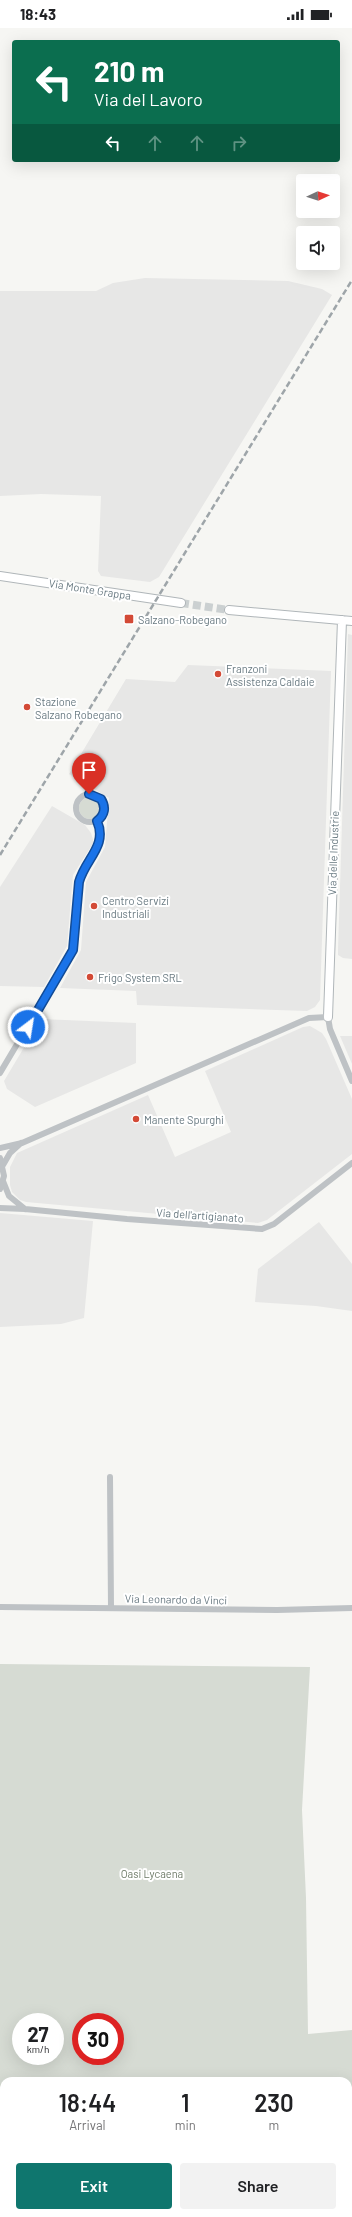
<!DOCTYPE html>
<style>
body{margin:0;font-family:Barlow,sans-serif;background:#f2f2f2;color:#202124;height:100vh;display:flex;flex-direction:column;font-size:15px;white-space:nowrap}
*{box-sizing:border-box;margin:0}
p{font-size:13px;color:#757577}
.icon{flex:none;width:22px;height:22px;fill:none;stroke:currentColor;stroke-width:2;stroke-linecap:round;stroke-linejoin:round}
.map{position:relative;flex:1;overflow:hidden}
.drawer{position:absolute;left:0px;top:2049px;width:352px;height:140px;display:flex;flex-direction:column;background:#fff;border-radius:12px 12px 0 0;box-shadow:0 4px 16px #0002}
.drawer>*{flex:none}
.guide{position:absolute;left:12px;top:12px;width:328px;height:122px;border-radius:4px;box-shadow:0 4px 16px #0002;background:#0b6e4f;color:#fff;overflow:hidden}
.needle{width:26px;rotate:86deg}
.tools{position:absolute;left:296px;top:146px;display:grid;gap:8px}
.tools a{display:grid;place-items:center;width:44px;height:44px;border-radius:4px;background:#fff;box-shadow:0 4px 16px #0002;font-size:20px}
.speed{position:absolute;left:12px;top:1985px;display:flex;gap:8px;font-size:20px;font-weight:700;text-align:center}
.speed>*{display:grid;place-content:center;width:52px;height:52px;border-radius:50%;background:#fff;box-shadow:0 4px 16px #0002;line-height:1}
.speed small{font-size:10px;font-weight:400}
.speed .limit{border:6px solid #d22;background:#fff;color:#111}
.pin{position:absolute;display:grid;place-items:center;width:34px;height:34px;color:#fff;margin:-41px -17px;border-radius:50% 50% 50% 0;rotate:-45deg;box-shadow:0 0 4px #0007}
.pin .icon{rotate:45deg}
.me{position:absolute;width:44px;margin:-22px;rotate:31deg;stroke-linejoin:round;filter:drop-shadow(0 0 3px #0008)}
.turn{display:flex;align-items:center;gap:14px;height:84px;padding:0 16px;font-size:18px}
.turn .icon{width:52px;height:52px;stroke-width:2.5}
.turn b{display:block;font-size:28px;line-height:34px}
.lanes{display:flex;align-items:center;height:38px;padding:0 16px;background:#0003;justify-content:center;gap:20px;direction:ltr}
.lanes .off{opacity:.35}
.eta{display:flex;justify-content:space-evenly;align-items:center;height:68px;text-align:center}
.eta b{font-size:24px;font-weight:600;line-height:28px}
.cta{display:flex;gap:8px;margin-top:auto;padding:8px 16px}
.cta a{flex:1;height:46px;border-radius:4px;background:#0f766e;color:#fff;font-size:16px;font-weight:600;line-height:46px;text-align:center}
.cta a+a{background:#f2f2f2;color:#202124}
.status{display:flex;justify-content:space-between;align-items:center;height:28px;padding:0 20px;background:#fff;direction:ltr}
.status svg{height:11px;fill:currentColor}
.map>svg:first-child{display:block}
.built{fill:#e7e7e6}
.green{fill:#d6dbd3;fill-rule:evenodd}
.water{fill:#b6c2c5}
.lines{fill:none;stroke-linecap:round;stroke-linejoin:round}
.secondary-tunnel{stroke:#cbd0d1;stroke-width:8;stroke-dasharray:8 4;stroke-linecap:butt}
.secondary-casing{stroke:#b0b6b9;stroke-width:10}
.street{stroke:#bec2c5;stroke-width:6}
.secondary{stroke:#fff;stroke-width:8}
.rail{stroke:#9ea5a9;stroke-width:2.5;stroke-dasharray:6 3;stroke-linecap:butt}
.route-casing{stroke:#114b97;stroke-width:10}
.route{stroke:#1a73e8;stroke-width:7}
.poi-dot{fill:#d34a36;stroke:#fff;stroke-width:1.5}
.labels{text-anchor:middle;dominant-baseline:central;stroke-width:4;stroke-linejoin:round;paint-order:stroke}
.street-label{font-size:11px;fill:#687981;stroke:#fff}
.poi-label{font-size:11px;fill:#687981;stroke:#fff;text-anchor:start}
.park-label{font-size:11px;fill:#6c7966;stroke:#fff}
</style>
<div class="status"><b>18:43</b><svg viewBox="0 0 49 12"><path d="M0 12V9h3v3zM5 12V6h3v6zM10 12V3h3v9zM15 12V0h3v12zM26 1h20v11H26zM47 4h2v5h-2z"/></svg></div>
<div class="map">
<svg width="352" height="2189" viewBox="0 0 352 2189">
<rect width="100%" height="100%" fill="#f6f6f3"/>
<!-- built -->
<path class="built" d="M145,250L288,253L322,261L332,267L159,549L150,554L101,548L98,543L101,468L41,466L0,468V263H96L113,255Z
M348,606L352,607V931L343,930L338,927V922Z
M188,637L331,643L320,972L315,979L307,983L137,977L136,963L60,960L81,922L86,854L105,819L109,770L69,746L126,651L175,654Z
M52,778L85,797L91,805L94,814L73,847L67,918L44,959L0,958V859Z
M41,991L136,995V1035L35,1079L7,1061L4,1053Z
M310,998L322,1005L326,1011L352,1071V1126L267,1192L258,1195L26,1174L20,1172L12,1164L10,1157V1139L17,1125L148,1067L175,1129L231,1104L205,1043L303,999Z
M340,1008H352V1036Z
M0,1185L93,1193L84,1290L61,1296L0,1299Z
M319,1194L352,1236V1283L316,1278L255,1274L258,1241Z"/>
<!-- green -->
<path class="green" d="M79 780a11 11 0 1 1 22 0a11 11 0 1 1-22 0Z
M0,1636L310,1639L302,1782L306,1870L308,2006L352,2002V2189H0ZM21,1994H55V2028H21ZM81,1994H115V2028H81ZM4,2053H348V2185H4Z"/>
<!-- water -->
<path class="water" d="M103,2185H181L183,2189H99Z"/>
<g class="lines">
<!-- secondary-tunnel -->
<path class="secondary-tunnel" d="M181,575L229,582"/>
<!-- secondary casing -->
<g class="secondary-casing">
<path id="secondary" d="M0,548L181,575
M229,582L352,593
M328,989L342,592"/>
</g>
<!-- street -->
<path class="street" d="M76 780a14 14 0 1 1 28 0a14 14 0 1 1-28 0Z
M0,1045L73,922L80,850L100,812L97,793
M0,1120L22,1115L309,990L328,989L330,1001L352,1053
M0,1130L4,1148L0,1161
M3,1137L10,1125L21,1115
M3,1153L9,1168L25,1181
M0,1180L25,1181L127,1191L262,1201L274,1196L352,1135
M110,1449L111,1580
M0,1579L277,1582L352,1580"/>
<!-- secondary -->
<use href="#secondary" class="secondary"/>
<!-- rail -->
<path class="rail" d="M0,827L352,252"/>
</g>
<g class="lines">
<!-- route casing -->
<g class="route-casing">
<path id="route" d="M28,999L73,922L79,854C85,831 108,818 97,793C105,787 106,779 101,771L89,766"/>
</g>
<!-- route -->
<use href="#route" class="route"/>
</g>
<!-- markers -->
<g class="poi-dot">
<rect x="124" y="586" width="10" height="10" rx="2"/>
<circle cx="218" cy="646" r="4"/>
<circle cx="27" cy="679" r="4"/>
<circle cx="94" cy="878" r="4"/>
<circle cx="90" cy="949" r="4"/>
<circle cx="136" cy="1091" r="4"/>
</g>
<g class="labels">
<!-- street labels -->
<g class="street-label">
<text transform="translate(90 561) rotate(9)">Via Monte Grappa</text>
<text transform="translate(333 825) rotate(-88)">Via delle Industrie</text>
<text transform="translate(200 1187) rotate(4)">Via dell'artigianato</text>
<text transform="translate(176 1571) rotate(1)">Via Leonardo da Vinci</text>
</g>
<!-- poi labels -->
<g class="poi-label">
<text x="138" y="591">Salzano-Robegano</text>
<text x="226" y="640">Franzoni<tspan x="226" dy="13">Assistenza Caldaie</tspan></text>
<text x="35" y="673">Stazione<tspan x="35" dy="13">Salzano Robegano</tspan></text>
<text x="102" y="872">Centro Servizi<tspan x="102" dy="13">Industriali</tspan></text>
<text x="98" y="949">Frigo System SRL</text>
<text x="144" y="1091">Manente Spurghi</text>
</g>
<!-- park labels -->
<g class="park-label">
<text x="152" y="1845">Oasi Lycaena</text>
</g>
</g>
</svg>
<div class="tools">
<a><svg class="needle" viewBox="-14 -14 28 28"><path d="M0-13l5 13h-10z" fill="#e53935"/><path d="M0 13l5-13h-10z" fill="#757577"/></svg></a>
<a><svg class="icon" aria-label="sound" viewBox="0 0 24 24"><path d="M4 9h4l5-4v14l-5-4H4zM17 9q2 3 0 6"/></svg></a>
</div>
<div class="speed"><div>27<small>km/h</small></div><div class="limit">30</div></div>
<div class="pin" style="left:89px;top:766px;background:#d93025"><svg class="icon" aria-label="arrive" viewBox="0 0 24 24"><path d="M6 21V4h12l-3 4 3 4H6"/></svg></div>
<svg class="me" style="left:28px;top:999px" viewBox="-20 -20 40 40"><circle r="17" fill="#1a73e8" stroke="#fff" stroke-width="3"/><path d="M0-11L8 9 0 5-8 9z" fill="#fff"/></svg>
<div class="guide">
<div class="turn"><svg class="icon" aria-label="left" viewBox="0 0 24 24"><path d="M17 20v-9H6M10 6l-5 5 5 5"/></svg><div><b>210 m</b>Via del Lavoro</div></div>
<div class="lanes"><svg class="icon" aria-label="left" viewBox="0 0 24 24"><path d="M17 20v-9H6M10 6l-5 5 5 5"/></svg><svg class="icon off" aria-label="ahead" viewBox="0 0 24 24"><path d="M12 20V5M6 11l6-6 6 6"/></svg><svg class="icon off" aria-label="ahead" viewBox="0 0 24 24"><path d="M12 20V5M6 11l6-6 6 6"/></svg><svg class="icon off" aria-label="right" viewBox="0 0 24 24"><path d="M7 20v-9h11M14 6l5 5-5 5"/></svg></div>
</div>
<section class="drawer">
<div class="eta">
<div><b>18:44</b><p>Arrival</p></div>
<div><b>1</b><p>min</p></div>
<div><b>230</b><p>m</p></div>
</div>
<div class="cta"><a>Exit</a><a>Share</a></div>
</section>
</div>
